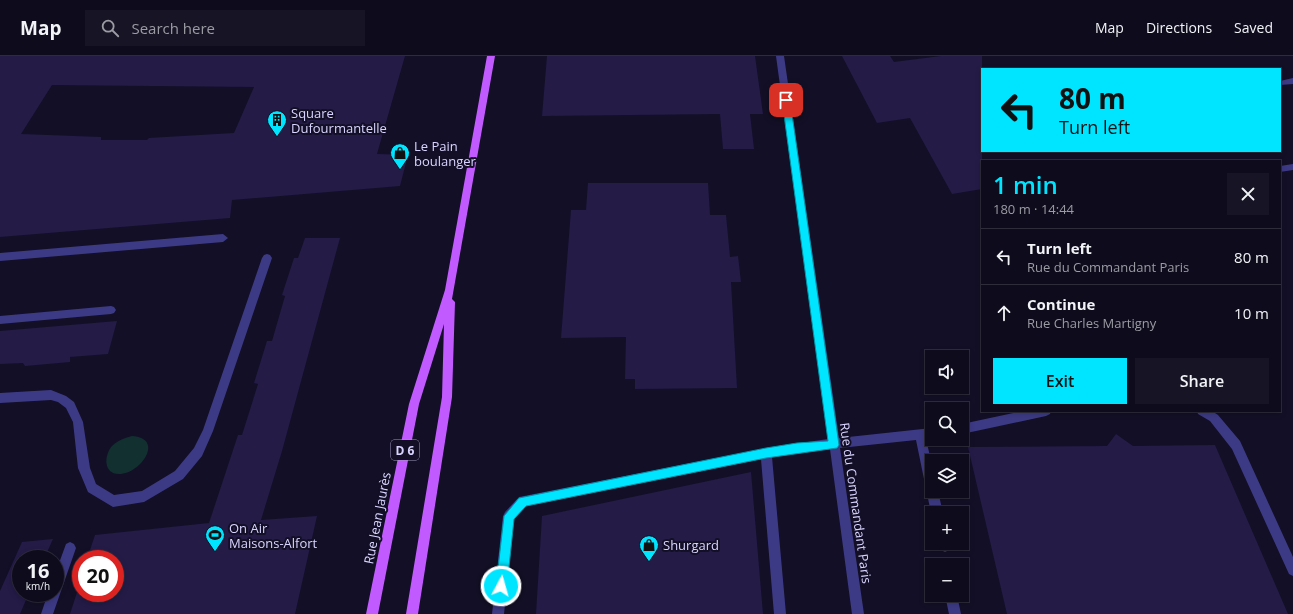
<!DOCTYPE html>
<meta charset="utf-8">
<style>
body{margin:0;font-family:"Open Sans",sans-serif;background:#171425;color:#f1f3f6;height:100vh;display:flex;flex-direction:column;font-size:15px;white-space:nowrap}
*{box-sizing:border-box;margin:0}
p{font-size:13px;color:#9b9ba3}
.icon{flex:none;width:22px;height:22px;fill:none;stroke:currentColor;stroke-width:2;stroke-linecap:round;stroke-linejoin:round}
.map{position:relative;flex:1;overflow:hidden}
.panel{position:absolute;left:981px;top:104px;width:300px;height:252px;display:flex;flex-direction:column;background:#0e0b1c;border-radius:0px;box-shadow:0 2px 6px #0003,0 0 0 1px #2e2b3b}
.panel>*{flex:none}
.guide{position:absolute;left:981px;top:12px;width:300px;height:84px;border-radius:0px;box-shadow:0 2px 6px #0003,0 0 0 1px #2e2b3b;background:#00e5ff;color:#111;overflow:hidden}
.tools{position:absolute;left:925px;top:294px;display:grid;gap:8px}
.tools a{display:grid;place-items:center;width:44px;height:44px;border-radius:0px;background:#0e0b1c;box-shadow:0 2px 6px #0003,0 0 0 1px #2e2b3b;font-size:20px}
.speed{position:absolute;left:12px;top:494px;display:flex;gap:8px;font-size:20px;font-weight:700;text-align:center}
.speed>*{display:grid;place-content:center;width:52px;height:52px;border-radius:50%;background:#0e0b1c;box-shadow:0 2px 6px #0003,0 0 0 1px #2e2b3b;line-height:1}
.speed small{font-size:10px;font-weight:400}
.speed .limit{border:6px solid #d22;background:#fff;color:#111}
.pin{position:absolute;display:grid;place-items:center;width:34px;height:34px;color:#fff;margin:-17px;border-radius:8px;box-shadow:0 2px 6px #0006}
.me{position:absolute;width:44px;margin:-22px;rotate:6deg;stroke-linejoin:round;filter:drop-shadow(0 0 3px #0008)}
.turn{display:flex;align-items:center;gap:14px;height:84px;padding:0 12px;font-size:18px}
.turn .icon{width:52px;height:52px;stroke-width:2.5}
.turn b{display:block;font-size:28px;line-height:34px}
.round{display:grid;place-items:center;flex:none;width:42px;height:42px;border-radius:0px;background:#171425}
.overview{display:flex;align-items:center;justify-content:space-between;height:68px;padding:0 12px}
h1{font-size:24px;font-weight:600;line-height:30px;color:#00e5ff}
.cta{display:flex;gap:8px;margin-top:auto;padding:8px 12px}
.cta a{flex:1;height:46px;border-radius:0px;background:#00e5ff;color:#111;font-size:16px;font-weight:600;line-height:46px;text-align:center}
.cta a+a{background:#171425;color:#f1f3f6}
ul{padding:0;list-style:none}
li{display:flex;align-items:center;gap:12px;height:56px;padding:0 12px;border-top:1px solid #2e2b3b}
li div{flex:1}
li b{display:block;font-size:15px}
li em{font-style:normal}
header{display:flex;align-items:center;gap:24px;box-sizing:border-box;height:56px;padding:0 20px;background:#0e0b1c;border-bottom:1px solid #2e2b3b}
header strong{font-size:19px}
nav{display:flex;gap:22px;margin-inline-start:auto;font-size:14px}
.search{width:280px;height:36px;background:#171425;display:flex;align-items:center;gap:10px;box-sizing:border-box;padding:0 14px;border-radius:0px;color:#9b9ba3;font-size:15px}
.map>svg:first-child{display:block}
.green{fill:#12302f}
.building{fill:#241b47;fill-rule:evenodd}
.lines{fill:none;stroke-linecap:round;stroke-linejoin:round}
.minor{fill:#3d3a85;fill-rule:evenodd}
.major{fill:#c25bff;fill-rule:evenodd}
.route{fill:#00e5ff;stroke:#0095a6}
.labels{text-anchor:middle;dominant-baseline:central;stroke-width:4;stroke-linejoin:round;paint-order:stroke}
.shield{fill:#130f26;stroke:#9e99be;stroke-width:1}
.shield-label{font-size:12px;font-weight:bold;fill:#d9d4ff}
.poi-label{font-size:13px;fill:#d9d4ff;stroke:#130f26;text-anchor:start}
.street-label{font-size:13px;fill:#d9d4ff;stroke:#130f26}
</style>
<header>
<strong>Map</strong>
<div class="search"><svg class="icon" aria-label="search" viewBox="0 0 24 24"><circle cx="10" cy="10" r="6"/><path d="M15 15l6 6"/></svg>Search here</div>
<nav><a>Map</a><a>Directions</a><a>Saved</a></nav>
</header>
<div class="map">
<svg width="1293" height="558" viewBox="0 0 1293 558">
<rect width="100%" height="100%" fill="#130f26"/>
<!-- green -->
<path class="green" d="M132,380C165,382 141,418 119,418C103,418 104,399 112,390C118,384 125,382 132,380Z"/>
<!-- building -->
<path class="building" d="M0,0H405L377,98L408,99L400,130L232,144L230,162L0,181ZM52,29L254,31L234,77L149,82L147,84H101V81L21,78Z
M547,0H755L763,58H750L754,93H723L720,58L542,60Z
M842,0H890L894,6L941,0H982V133L952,138L910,62L877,67Z
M588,127H708L710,159H726L730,201L738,200L741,226H731L737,332L635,333V323H625L626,281L561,282L571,154H586Z
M305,182H340L282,395L261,464L317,460L295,558H70L81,524V537H115V503H87L95,479L209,467L238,379H242L258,328L254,327L267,285H272L285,240L282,239L294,202H298Z
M117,265L108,298L70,301V306L25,310L23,307L0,308V275Z
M1116,378L1133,390L1215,389L1288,558H1007L968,391L1107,390Z
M751,416L763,558H536L542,460Z
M53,483L44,503H21V537H29L20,558H0V535L22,486Z"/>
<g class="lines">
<!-- minor -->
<path class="minor" d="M776,0H784L839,382L932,372V382L926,383L932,409V435H938L943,457H932V459L931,457L916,384L840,392L864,558H852L830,393L772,401L786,558H774L761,403L526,450L514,462L504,558H492L503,460L505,456L519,441L766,392L828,383Z
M1293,22V28L1280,29V25Z
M1293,108V114L1280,116V110Z
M223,178L228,182L223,186L0,205V197Z
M267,198L270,199L272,202L213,375L202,400L183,423L144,446L113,451L88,436L78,412L73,366L66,352L58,346L51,344L0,347V337L51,334L66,340L74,346L83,366L90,412L96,428L114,439L142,435L175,415L194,392L203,374L262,202L264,199Z
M111,250L114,251L116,254L114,257L111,258L0,268V260Z
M1023,355H1051L1050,358L1046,360L962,378V368Z
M1197,355H1212L1218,359L1240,385L1293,501V520L1289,518L1232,393L1210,365L1198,358Z
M70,486L74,488L76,492L53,558H41L48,537H55V518L66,488Z
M938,487H950L951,490L949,494L945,496L941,494Z
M945,539H957L961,558H949Z"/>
<!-- major -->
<path class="major" d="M487,0H495L452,243L455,246L452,341L418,558H406L442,341L444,268L419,348L378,558H366L409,348L445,234Z"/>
</g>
<!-- route -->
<path class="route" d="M783,42H786L790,44L839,389L837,392L766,402L526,450L514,463L507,530L505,534L501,536L497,534L496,530L504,460L519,442L766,392L797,387L828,385L782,44Z"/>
<!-- icons -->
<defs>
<g id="building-pin" transform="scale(1)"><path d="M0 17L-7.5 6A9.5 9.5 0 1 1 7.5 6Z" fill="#00e5ff" stroke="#130f26"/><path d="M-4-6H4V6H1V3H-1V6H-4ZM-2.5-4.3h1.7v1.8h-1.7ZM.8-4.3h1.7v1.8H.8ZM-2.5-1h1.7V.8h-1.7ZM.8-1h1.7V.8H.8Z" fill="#111"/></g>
<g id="shop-pin" transform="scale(1)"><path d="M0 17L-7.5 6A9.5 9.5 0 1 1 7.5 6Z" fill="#00e5ff" stroke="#130f26"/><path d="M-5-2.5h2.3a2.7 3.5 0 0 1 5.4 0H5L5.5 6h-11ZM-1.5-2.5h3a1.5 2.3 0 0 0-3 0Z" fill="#111"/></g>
<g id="stadium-pin" transform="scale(1)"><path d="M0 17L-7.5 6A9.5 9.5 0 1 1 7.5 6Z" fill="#00e5ff" stroke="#130f26"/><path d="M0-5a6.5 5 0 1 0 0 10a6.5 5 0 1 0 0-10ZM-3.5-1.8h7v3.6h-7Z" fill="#111"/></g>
</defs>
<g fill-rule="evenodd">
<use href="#building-pin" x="277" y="64"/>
<use href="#shop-pin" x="400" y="97"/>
<use href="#stadium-pin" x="215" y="479"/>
<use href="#shop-pin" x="649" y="489"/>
</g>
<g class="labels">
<!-- shield labels -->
<rect class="shield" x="391" y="384" width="28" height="20" rx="3"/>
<g class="shield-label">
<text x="405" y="394">D 6</text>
</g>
<!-- poi labels -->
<g class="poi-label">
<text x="291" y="57">Square<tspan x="291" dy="15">Dufourmantelle</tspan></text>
<text x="414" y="90">Le Pain<tspan x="414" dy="15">boulanger</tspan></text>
<text x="229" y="472">On Air<tspan x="229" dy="15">Maisons-Alfort</tspan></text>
<text x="663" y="489">Shurgard</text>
</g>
<!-- street labels -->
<g class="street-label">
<text transform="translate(856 447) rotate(82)">Rue du Commandant Paris</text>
<text transform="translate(377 462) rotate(-79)">Rue Jean Jaurès</text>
</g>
</g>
</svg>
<div class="tools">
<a><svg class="icon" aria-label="sound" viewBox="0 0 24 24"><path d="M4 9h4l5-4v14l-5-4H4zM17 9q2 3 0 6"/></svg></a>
<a><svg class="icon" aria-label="search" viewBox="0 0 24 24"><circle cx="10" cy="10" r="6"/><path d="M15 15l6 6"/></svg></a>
<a><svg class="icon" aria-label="layers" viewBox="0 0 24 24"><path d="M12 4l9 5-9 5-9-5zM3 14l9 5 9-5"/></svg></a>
<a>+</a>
<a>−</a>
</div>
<div class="speed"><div>16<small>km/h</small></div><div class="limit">20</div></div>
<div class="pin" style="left:786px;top:44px;background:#d93025"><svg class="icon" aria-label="arrive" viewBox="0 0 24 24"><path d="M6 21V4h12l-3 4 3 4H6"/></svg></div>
<svg class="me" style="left:501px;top:530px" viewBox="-20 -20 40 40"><circle r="17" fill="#00e5ff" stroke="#fff" stroke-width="3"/><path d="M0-11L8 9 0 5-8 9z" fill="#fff"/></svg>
<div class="guide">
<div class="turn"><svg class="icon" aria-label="left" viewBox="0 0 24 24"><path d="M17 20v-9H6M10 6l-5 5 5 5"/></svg><div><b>80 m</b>Turn left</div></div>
</div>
<section class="panel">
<div class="overview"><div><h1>1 min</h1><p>180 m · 14:44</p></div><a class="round"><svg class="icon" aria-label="close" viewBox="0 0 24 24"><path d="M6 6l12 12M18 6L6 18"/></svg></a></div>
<ul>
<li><svg class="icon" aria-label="left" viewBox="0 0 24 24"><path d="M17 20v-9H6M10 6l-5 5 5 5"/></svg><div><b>Turn left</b><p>Rue du Commandant Paris</p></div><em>80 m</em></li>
<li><svg class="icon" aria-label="ahead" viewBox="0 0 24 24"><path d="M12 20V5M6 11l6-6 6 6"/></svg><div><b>Continue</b><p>Rue Charles Martigny</p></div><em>10 m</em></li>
</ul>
<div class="cta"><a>Exit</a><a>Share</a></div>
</section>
</div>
